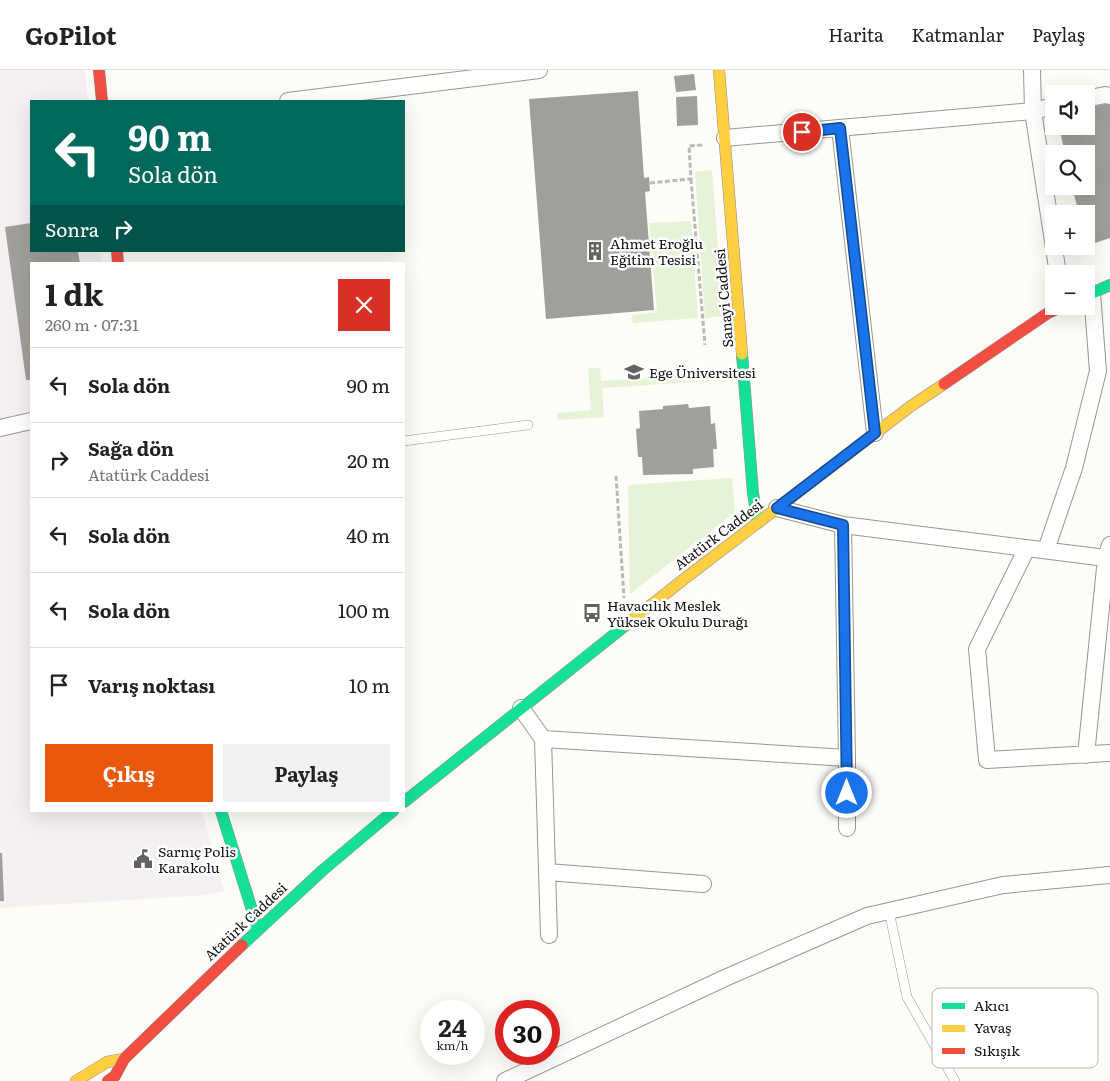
<!DOCTYPE html>
<html lang="tr">
<meta charset="utf-8">
<style>
body{margin:0;font-family:Literata,serif;background:#f2f2f2;color:#222;height:100vh;display:flex;flex-direction:column;font-size:19px;white-space:nowrap}
*{box-sizing:border-box;margin:0}
p{font-size:16px;color:#767676}
.icon{flex:none;width:28px;height:28px;fill:none;stroke:currentColor;stroke-width:2;stroke-linecap:round;stroke-linejoin:round}
.map{position:relative;flex:1;overflow:hidden}
.side{position:absolute;left:30px;top:192px;width:375px;height:550px;display:flex;flex-direction:column;background:#fff;border-radius:0px;box-shadow:0 5px 20px #0002}
.side>*{flex:none}
.banner{position:absolute;left:30px;top:30px;width:375px;height:152px;border-radius:0px;box-shadow:0 5px 20px #0002;background:#00695c;color:#fff;overflow:hidden}
.controls{position:absolute;left:1045px;top:15px;display:grid;gap:10px}
.controls a{display:grid;place-items:center;width:50px;height:50px;border-radius:0px;background:#fff;box-shadow:0 5px 20px #0002;font-size:25px}
.speed{position:absolute;left:420px;top:930px;display:flex;gap:10px;font-size:25px;font-weight:700;text-align:center}
.speed>*{display:grid;place-content:center;width:65px;height:65px;border-radius:50%;background:#fff;box-shadow:0 5px 20px #0002;line-height:1}
.speed small{font-size:12px;font-weight:400}
.speed .limit{border:8px solid #d22;background:#fff;color:#111}
.pin{position:absolute;display:grid;place-items:center;width:42px;height:42px;color:#fff;margin:-21px;border:2px solid #fff;border-radius:50%;box-shadow:0 1px 5px #0007}
.me{position:absolute;width:55px;margin:-28px;rotate:0deg;stroke-linejoin:round;filter:drop-shadow(0 0 4px #0008)}
.turn{display:flex;align-items:center;gap:18px;height:105px;padding:0 15px;font-size:22px}
.turn .icon{width:65px;height:65px;stroke-width:2.5}
.turn b{display:block;font-size:35px;line-height:42px}
.then{display:flex;align-items:center;height:48px;padding:0 15px;background:#0003;gap:10px;font-size:19px}
.round{display:grid;place-items:center;flex:none;width:52px;height:52px;border-radius:0px;background:#f2f2f2}
.summary{display:flex;align-items:center;justify-content:space-between;height:85px;padding:0 15px}
h1{font-size:30px;font-weight:700;line-height:38px}
.primary-button{display:flex;gap:10px;margin-top:auto;padding:10px 15px}
.primary-button a{flex:1;height:58px;border-radius:0px;background:#ea580c;color:#fff;font-size:20px;font-weight:700;line-height:58px;text-align:center}
.primary-button a+a{background:#f2f2f2;color:#222}
ul{padding:0;list-style:none}
li{display:flex;align-items:center;gap:15px;height:75px;padding:0 15px;border-top:1px solid #e0e0e0}
li div{flex:1}
li b{display:block;font-size:19px}
li em{font-style:normal}
header{display:flex;align-items:center;gap:30px;box-sizing:border-box;height:70px;padding:0 25px;background:#fff;border-bottom:1px solid #e0e0e0}
header strong{font-size:24px}
nav{display:flex;gap:28px;margin-inline-start:auto;font-size:18px}
.map>svg:first-child{display:block}
.industrial{fill:#f5f0f3}
.green{fill:#e7f3d7}
.building{fill:#a19f9c}
.lines{fill:none;stroke-linecap:round;stroke-linejoin:round}
.lane-casing{stroke:#979795;stroke-width:10}
.street-casing{stroke:#979795;stroke-width:18}
.fast-casing{stroke:#8e8d8b;stroke-width:12}
.slow-casing{stroke:#8e8d8b;stroke-width:12}
.jam-casing{stroke:#8e8d8b;stroke-width:12}
.path{stroke:#b9b9b8;stroke-width:3;stroke-dasharray:5 2.5;stroke-linecap:butt}
.lane{stroke:#fffffe;stroke-width:9}
.street{stroke:#fffffe;stroke-width:16}
.fast{stroke:#16e098;stroke-width:11}
.slow{stroke:#ffcf43;stroke-width:11}
.jam{stroke:#f24e42;stroke-width:11}
.route-casing{stroke:#114b97;stroke-width:12}
.route{stroke:#1a73e8;stroke-width:9}
.labels{text-anchor:middle;dominant-baseline:central;stroke-width:5;stroke-linejoin:round;paint-order:stroke}
.poi-label{font-size:14px;fill:#111;stroke:#fff;text-anchor:start}
.street-label{font-size:14px;fill:#111;stroke:#fff}
.key{fill:#fff;stroke:#b8b8b8;stroke-width:1}
.key-label{font-size:14px;fill:#111}
</style>
<header>
<strong>GoPilot</strong>
<nav><a>Harita</a><a>Katmanlar</a><a>Paylaş</a></nav>
</header>
<div class="map">
<svg width="1110" height="1011" viewBox="0 0 1110 1011">
<rect width="100%" height="100%" fill="#fdfcf7"/>
<!-- industrial -->
<path class="industrial" d="M0,0H85L88,31H31V181H100L101,194H31V741H202L224,821L207,825L0,838Z"/>
<!-- green -->
<path class="green" d="M712,100L723,246L705,248L695,102Z
M691,151L698,248L633,253L632,245L657,242L649,153Z
M588,298H600L601,311L725,303V310L602,318L604,347L557,350V343L591,340Z
M732,408L735,442L630,524L628,415Z"/>
<!-- building -->
<path class="building" d="M694,4L696,20L676,22L674,6Z
M638,21L644,108L649,107L650,121L645,122L654,240L546,249L529,29Z
M697,26L698,55L677,56L676,27Z
M1110,33V168L1086,176V144H1079L1072,116H1086V84H1065L1059,56H1086V38Z
M31,153V181H78L80,194H31V310H26L5,157Z
M688,334L689,338L710,336L711,354L715,353L717,379H713L714,397L693,399V404L643,405L642,387H638L636,359L640,358L639,341L663,339V336Z
M0,783H2L4,831H0Z"/>
<g class="lines">
<!-- lane casing -->
<g class="lane-casing">
<path id="lane" d="M404,371L528,355
M889,841L907,927L955,1011"/>
</g>
<!-- street casing -->
<g class="street-casing">
<path id="street" d="M1032,0L1033,41L1058,204
M1086,29L1105,25L1110,26
M288,31L539,0
M840,58L875,363
M725,68L1033,41L1054,36
M0,358L31,351
M777,438L843,455L1106,488
M843,455L847,688V758
M1027,478L977,579L987,690L1110,683
M1046,480L1074,398L1098,301L1092,223
M521,638L543,669L549,865
M543,669L847,688
M1086,685L1106,488L1110,475
M547,802L703,814
M505,1011L725,908L867,846L1003,815L1110,805"/>
</g>
<!-- fast casing -->
<g class="fast-casing">
<path id="fast" d="M1086,226L1110,215
M742,284L753,423L758,453
M404,732L626,555
M221,741L258,859
M242,875L323,800L393,741"/>
</g>
<!-- slow casing -->
<g class="slow-casing">
<path id="slow" d="M719,0L742,284
M626,555L688,506L911,336L944,314
M76,1011L107,992L124,989"/>
</g>
<!-- jam casing -->
<g class="jam-casing">
<path id="jam" d="M99,0L102,31
M117,181L118,194
M944,314L1048,243L1063,236
M108,1011L115,1006L124,989L242,875"/>
</g>
<!-- path -->
<path class="path" d="M691,109L705,275
M650,113L691,109L689,76L704,75
M616,406L624,528"/>
<!-- lane -->
<use href="#lane" class="lane"/>
<!-- street -->
<use href="#street" class="street"/>
<!-- fast -->
<use href="#fast" class="fast"/>
<!-- slow -->
<use href="#slow" class="slow"/>
<!-- jam -->
<use href="#jam" class="jam"/>
</g>
<g class="lines">
<!-- route casing -->
<g class="route-casing">
<path id="route" d="M802,62L840,58L875,363L777,438L843,455L847,723"/>
</g>
<!-- route -->
<use href="#route" class="route"/>
</g>
<!-- icons -->
<defs>
<g id="building-bare" transform="scale(1.5)"><path d="M-4-6H4V6H1V3H-1V6H-4ZM-2.5-4.3h1.7v1.8h-1.7ZM.8-4.3h1.7v1.8H.8ZM-2.5-1h1.7V.8h-1.7ZM.8-1h1.7V.8H.8Z" fill="#646362" stroke="#fff" stroke-width="2.5" paint-order="stroke"/></g>
<g id="university-bare" transform="scale(1.5)"><path d="M0-5L7-2L0 1L-7-2ZM-4 1L0 2.5L4 1V4Q0 6-4 4Z" fill="#646362" stroke="#fff" stroke-width="2.5" paint-order="stroke"/></g>
<g id="bus-bare" transform="scale(1.5)"><path d="M-5-6H5V4H4V6H2V4H-2V6H-4V4H-5ZM-3.5-4V0h7V-4ZM-3.5 1.2v1.5H-2V1.2ZM2 1.2v1.5H3.5V1.2Z" fill="#646362" stroke="#fff" stroke-width="2.5" paint-order="stroke"/></g>
<g id="civic-bare" transform="scale(1.5)"><path d="M-.6-6.5H3V-4.5H.6V-3L4-1V1h2V6H-6V1h2V-1L-.6-3ZM-1.2 2.5V6h2.4V2.5Z" fill="#646362" stroke="#fff" stroke-width="2.5" paint-order="stroke"/></g>
</defs>
<g fill-rule="evenodd">
<use href="#building-bare" x="595" y="181"/>
<use href="#university-bare" x="634" y="302"/>
<use href="#bus-bare" x="592" y="543"/>
<use href="#civic-bare" x="143" y="789"/>
</g>
<g class="labels">
<!-- poi labels -->
<g class="poi-label">
<text x="610" y="173">Ahmet Eroğlu<tspan x="610" dy="16">Eğitim Tesisi</tspan></text>
<text x="649" y="302">Ege Üniversitesi</text>
<text x="607" y="535">Havacılık Meslek<tspan x="607" dy="16">Yüksek Okulu Durağı</tspan></text>
<text x="158" y="781">Sarnıç Polis<tspan x="158" dy="16">Karakolu</tspan></text>
</g>
<!-- street labels -->
<g class="street-label">
<text transform="translate(723 228) rotate(-95)">Sanayi Caddesi</text>
<text transform="translate(718 464) rotate(-37)">Atatürk Caddesi</text>
<text transform="translate(245 851) rotate(-43)">Atatürk Caddesi</text>
</g>
</g>
<!-- legend -->
<rect x="932" y="918" width="166" height="80" rx="8" class="key"/>
<rect x="942" y="933" width="23" height="6" fill="#16e098"/>
<rect x="942" y="955" width="23" height="7" fill="#ffcf43"/>
<rect x="942" y="978" width="23" height="6" fill="#f24e42"/>
<g class="key-label">
<text x="974" y="941">Akıcı</text>
<text x="974" y="963">Yavaş</text>
<text x="974" y="986">Sıkışık</text>
</g>
</svg>
<div class="controls">
<a><svg class="icon" aria-label="sound" viewBox="0 0 24 24"><path d="M4 9h4l5-4v14l-5-4H4zM17 9q2 3 0 6"/></svg></a>
<a><svg class="icon" aria-label="search" viewBox="0 0 24 24"><circle cx="10" cy="10" r="6"/><path d="M15 15l6 6"/></svg></a>
<a>+</a>
<a>−</a>
</div>
<div class="speed"><div>24<small>km/h</small></div><div class="limit">30</div></div>
<div class="pin" style="left:802px;top:62px;background:#d93025"><svg class="icon" aria-label="arrive" viewBox="0 0 24 24"><path d="M6 21V4h12l-3 4 3 4H6"/></svg></div>
<svg class="me" style="left:847px;top:723px" viewBox="-20 -20 40 40"><circle r="17" fill="#1a73e8" stroke="#fff" stroke-width="3"/><path d="M0-11L8 9 0 5-8 9z" fill="#fff"/></svg>
<div class="banner">
<div class="turn"><svg class="icon" aria-label="left" viewBox="0 0 24 24"><path d="M17 20v-9H6M10 6l-5 5 5 5"/></svg><div><b>90 m</b>Sola dön</div></div>
<div class="then">Sonra<svg class="icon" aria-label="right" viewBox="0 0 24 24"><path d="M7 20v-9h11M14 6l5 5-5 5"/></svg></div>
</div>
<section class="side">
<div class="summary"><div><h1>1 dk</h1><p>260 m · 07:31</p></div><a class="round" style="background:#d93025;color:#fff"><svg class="icon" aria-label="close" viewBox="0 0 24 24"><path d="M6 6l12 12M18 6L6 18"/></svg></a></div>
<ul>
<li><svg class="icon" aria-label="left" viewBox="0 0 24 24"><path d="M17 20v-9H6M10 6l-5 5 5 5"/></svg><div><b>Sola dön</b></div><em>90 m</em></li>
<li><svg class="icon" aria-label="right" viewBox="0 0 24 24"><path d="M7 20v-9h11M14 6l5 5-5 5"/></svg><div><b>Sağa dön</b><p>Atatürk Caddesi</p></div><em>20 m</em></li>
<li><svg class="icon" aria-label="left" viewBox="0 0 24 24"><path d="M17 20v-9H6M10 6l-5 5 5 5"/></svg><div><b>Sola dön</b></div><em>40 m</em></li>
<li><svg class="icon" aria-label="left" viewBox="0 0 24 24"><path d="M17 20v-9H6M10 6l-5 5 5 5"/></svg><div><b>Sola dön</b></div><em>100 m</em></li>
<li><svg class="icon" aria-label="arrive" viewBox="0 0 24 24"><path d="M6 21V4h12l-3 4 3 4H6"/></svg><div><b>Varış noktası</b></div><em>10 m</em></li>
</ul>
<div class="primary-button"><a>Çıkış</a><a>Paylaş</a></div>
</section>
</div>
